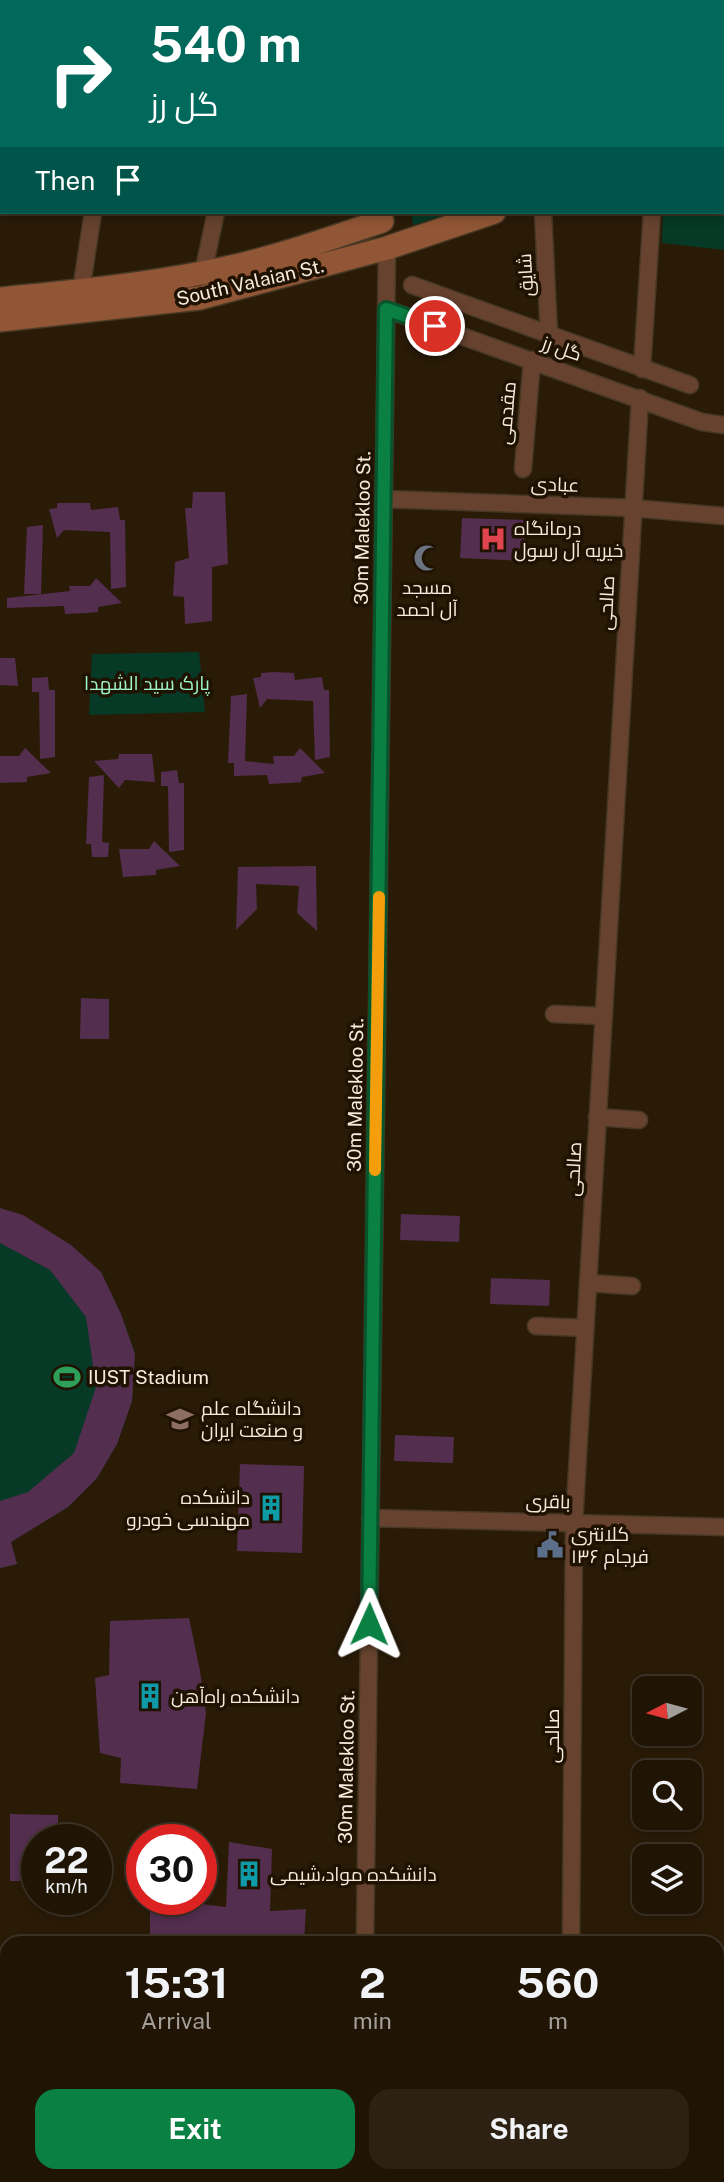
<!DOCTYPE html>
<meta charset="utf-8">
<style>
body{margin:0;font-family:"Public Sans",Cairo,sans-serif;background:#2d2113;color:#f1f3f6;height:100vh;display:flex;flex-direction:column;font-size:26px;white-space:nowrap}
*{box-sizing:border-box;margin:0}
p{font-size:23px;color:#a29e9a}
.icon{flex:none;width:38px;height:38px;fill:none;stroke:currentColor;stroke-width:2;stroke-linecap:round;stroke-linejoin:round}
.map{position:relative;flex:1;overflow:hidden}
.drawer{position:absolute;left:0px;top:1936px;width:724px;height:247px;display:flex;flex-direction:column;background:#201405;border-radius:21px 21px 0 0;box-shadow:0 4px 10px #0003,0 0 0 2px #3d3327}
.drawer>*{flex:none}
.hud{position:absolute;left:0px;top:0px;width:724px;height:214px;box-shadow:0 4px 10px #0003,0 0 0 2px #3d3327;background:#00695c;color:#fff;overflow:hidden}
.needle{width:46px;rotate:264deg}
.tools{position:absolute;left:632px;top:1676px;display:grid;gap:14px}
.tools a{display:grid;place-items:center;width:70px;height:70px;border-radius:14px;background:#201405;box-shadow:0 4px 10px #0003,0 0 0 2px #3d3327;font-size:35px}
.speed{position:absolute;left:21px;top:1824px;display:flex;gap:14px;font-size:35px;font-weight:700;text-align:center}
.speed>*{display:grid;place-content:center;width:91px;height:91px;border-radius:50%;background:#201405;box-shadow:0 4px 10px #0003,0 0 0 2px #3d3327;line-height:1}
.speed small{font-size:18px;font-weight:400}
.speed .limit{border:10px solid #d22;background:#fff;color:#111}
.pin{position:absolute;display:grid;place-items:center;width:60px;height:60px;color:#fff;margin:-30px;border:4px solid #fff;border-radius:50%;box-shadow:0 2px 7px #0007}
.me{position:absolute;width:77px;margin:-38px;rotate:1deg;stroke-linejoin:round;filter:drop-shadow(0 0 5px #0008)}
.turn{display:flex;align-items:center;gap:24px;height:147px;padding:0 35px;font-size:32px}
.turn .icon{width:91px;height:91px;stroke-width:2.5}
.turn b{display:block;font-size:49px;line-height:60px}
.then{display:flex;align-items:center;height:66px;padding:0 35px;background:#0003;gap:14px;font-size:26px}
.eta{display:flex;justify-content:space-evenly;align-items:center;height:119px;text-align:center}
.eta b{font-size:42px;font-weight:700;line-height:49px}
.button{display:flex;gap:14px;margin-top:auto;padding:14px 35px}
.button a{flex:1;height:80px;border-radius:21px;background:#0b8043;color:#fff;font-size:28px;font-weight:700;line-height:80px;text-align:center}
.button a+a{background:#2d2113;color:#f1f3f6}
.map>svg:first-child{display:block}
.green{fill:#063926}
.building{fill:#532e4f}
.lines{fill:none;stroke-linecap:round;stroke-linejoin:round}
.minor-casing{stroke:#473825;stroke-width:19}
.secondary-casing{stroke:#473825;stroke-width:26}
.minor{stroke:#67432f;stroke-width:16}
.secondary{stroke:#905635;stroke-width:23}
.route-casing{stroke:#07532c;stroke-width:18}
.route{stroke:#0b8043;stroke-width:12}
.slow{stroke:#f59e0b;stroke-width:12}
.labels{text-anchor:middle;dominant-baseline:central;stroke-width:7;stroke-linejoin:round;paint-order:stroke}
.street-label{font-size:19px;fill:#f6ebdf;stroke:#201201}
.poi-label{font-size:19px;fill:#f6ebdf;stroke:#201201;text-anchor:start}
.park-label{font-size:19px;fill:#9ef6cb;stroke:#201201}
</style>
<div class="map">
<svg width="724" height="2182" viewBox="0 0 724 2182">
<rect width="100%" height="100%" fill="#2a1b07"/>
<!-- green -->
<path class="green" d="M411,212H455L413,225Z
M663,212H698L724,216V250L662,243Z
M199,652L205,712L89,715L92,654Z
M0,1208L101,1272L121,1314L135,1353L132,1401L117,1444L97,1478L68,1507L11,1542L17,1564L0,1568Z"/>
<!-- building -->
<path class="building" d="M193,492H225L228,564L212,567V621L185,624L184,597L173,596L175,562L189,558L185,508H192Z
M57,503H90L91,510L118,507L120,520H125L126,587L111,589L110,532L64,530L57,538L49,509L57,508Z
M462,518L526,520L525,561L460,558Z
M43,525L41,594H24L27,527Z
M96,578L122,603L98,607V612L86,613L65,614L64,606L7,608V598L70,591L69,586H90Z
M0,658H15L18,686L0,685Z
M273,672L294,673L295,680L322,677L324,690H329L330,757L315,760L313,701L267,699L260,708L253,678L261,677V673Z
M48,677L49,690H55V757L40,759L39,692H32V678Z
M247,694L245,761L274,764L273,756H294L300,748L325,773L302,777L301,782L290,783L269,784L267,775L234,776V763H228L231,696Z
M25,748L51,773L27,777V782L0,783V756H19Z
M119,754H152L155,782L125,780L119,788L94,761L118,759Z
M177,770L179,783H184V850L169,852L168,786H161V772Z
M104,775L102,842L109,843L108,857H92L91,844H86L89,777Z
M154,841L180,866L156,870V875L123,877L119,849H149Z
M316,866L317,931L297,913L299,886L256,884L257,909L236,930L238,867Z
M81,998L109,999V1039H80Z
M0,1208L23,1215L71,1245L101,1272L121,1314L135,1354L132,1401L117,1444L97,1478L68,1507L11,1542L17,1564L0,1568V1501L28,1492L74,1453L96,1387L86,1317L50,1270L0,1243Z
M401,1214L460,1216L459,1242L400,1240Z
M491,1278L550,1280L549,1306L490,1304Z
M395,1435L454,1437L453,1463L394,1461Z
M240,1464L304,1466L302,1553L237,1551Z
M189,1618L200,1671L206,1713L197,1789L120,1783L121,1758L100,1753L95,1678L109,1675L110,1621Z
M10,1814L58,1815V1839H37V1881H10Z
M151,1826L190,1827V1839H151Z
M229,1842L272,1849L270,1911L306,1909L304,1942H150V1899H192V1903L226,1907Z"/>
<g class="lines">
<!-- minor casing -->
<g class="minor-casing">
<path id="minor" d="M53,2V0
M164,2L165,0
M257,2V0
M401,2L402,0
M553,2V0
M543,212L549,336
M203,273L216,212
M412,285L690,385
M81,291L93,212
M386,309L702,422L724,425
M642,369L652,212
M523,469L532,360
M384,499L632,508L724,516
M554,1014L603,1016
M597,1117L639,1120
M588,1283L632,1286
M536,1326L585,1328
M370,1518L724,1527
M365,1942L387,248
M571,1942L574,1523L640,398
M362,2182V2175
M570,2182V2175"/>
</g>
<!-- secondary casing -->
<g class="secondary-casing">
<path id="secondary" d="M0,10H2
M0,37H2
M723,158H724
M723,187H724
M0,299C67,292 135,286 202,273C263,262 323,241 382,221
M0,320L200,298L387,248L494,212"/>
</g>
<!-- minor -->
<use href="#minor" class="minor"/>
<!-- secondary -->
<use href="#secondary" class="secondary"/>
</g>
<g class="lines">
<!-- route casing -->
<g class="route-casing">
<path id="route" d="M369,1624L386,309L435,326"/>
</g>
<!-- route -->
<use href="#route" class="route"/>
<!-- slow -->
<path class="slow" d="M375,1170L379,897"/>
</g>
<!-- icons -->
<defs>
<g id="hospital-bare" transform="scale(2.1)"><path d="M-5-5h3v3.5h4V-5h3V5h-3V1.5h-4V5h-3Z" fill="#e0444e" stroke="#201201" stroke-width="2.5" paint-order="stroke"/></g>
<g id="mosque-bare" transform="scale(2.1)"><path d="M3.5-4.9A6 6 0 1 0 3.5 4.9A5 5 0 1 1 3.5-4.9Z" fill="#6b7280" stroke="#201201" stroke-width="2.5" paint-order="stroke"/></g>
<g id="stadium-bare" transform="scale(2.1)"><path d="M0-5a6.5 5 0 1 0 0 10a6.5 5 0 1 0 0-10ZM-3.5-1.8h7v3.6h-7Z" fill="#2e9e5b" stroke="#201201" stroke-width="2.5" paint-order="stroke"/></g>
<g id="university-bare" transform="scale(2.1)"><path d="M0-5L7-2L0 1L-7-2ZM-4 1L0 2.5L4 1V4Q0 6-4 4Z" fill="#8d6e63" stroke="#201201" stroke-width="2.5" paint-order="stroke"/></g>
<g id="building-bare" transform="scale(2.1)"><path d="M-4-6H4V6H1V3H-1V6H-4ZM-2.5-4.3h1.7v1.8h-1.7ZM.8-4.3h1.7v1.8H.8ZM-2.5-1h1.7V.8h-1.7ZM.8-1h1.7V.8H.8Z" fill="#0f9aa8" stroke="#201201" stroke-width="2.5" paint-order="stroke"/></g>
<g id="civic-bare" transform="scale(2.1)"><path d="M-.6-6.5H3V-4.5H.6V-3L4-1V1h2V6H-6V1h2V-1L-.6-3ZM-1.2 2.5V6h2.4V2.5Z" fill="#5c6f8a" stroke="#201201" stroke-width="2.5" paint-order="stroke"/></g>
</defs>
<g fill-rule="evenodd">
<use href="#hospital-bare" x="493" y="539"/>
<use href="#mosque-bare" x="427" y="558"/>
<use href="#stadium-bare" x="67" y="1377"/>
<use href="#university-bare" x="180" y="1419"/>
<use href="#building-bare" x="271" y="1508"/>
<use href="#civic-bare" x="550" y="1545"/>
<use href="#building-bare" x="150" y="1696"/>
<use href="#building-bare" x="249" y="1874"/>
</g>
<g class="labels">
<!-- street labels -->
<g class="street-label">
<text transform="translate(525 275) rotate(-93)">شایق</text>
<text transform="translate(250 282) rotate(-13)">South Valaian St.</text>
<text transform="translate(562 348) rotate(19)">گل رز</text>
<text transform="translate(506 413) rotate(-85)">مقدمی</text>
<text transform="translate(555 484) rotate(2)">عبادی</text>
<text transform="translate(362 528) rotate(-89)">30m Malekloo St.</text>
<text transform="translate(606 603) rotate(-87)">صالحی</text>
<text transform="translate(355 1095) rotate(-89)">30m Malekloo St.</text>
<text transform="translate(573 1169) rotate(-87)">صالحی</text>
<text transform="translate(548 1501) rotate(1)">باقری</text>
<text transform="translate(552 1736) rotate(-90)">صالحی</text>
<text transform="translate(346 1767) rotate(-89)">30m Malekloo St.</text>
</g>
<!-- poi labels -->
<g class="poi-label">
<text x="514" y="528">درمانگاه<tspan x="514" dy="22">خیریه آل رسول</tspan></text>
<text x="427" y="587" text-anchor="middle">مسجد<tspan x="427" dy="22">آل احمد</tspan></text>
<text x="88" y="1377">IUST Stadium</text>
<text x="201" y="1408">دانشگاه علم<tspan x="201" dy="22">و صنعت ایران</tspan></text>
<text x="250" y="1497" text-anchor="end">دانشکده<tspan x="250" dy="22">مهندسی خودرو</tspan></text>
<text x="571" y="1534">کلانتری<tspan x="571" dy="22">۱۳۶ فرجام</tspan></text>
<text x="171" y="1696">دانشکده راه‌آهن</text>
<text x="270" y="1874">دانشکده مواد،شیمی</text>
</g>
<!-- park labels -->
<g class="park-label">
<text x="147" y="683">پارک سید الشهدا</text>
</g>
</g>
</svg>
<div class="tools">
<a><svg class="needle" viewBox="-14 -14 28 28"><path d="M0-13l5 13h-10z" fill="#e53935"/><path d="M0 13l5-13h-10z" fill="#a29e9a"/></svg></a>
<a><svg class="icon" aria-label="search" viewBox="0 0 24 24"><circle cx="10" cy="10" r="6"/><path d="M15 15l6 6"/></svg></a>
<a><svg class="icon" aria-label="layers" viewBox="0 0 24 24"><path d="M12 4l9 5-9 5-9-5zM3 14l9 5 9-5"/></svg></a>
</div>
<div class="speed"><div>22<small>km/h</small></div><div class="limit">30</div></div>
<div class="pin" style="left:435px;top:326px;background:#d93025"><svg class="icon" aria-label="arrive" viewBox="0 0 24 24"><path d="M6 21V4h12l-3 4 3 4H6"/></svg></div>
<svg class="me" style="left:369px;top:1624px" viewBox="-20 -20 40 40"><path d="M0-17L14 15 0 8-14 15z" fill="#0b8043" stroke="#fff" stroke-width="4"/></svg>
<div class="hud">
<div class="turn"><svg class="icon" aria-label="right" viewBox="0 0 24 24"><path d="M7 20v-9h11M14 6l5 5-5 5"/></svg><div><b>540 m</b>گل رز</div></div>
<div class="then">Then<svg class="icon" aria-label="arrive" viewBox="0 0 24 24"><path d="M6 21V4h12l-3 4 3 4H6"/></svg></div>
</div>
<section class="drawer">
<div class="eta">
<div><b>15:31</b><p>Arrival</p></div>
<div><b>2</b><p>min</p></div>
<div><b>560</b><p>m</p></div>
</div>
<div class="button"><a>Exit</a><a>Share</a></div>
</section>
</div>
